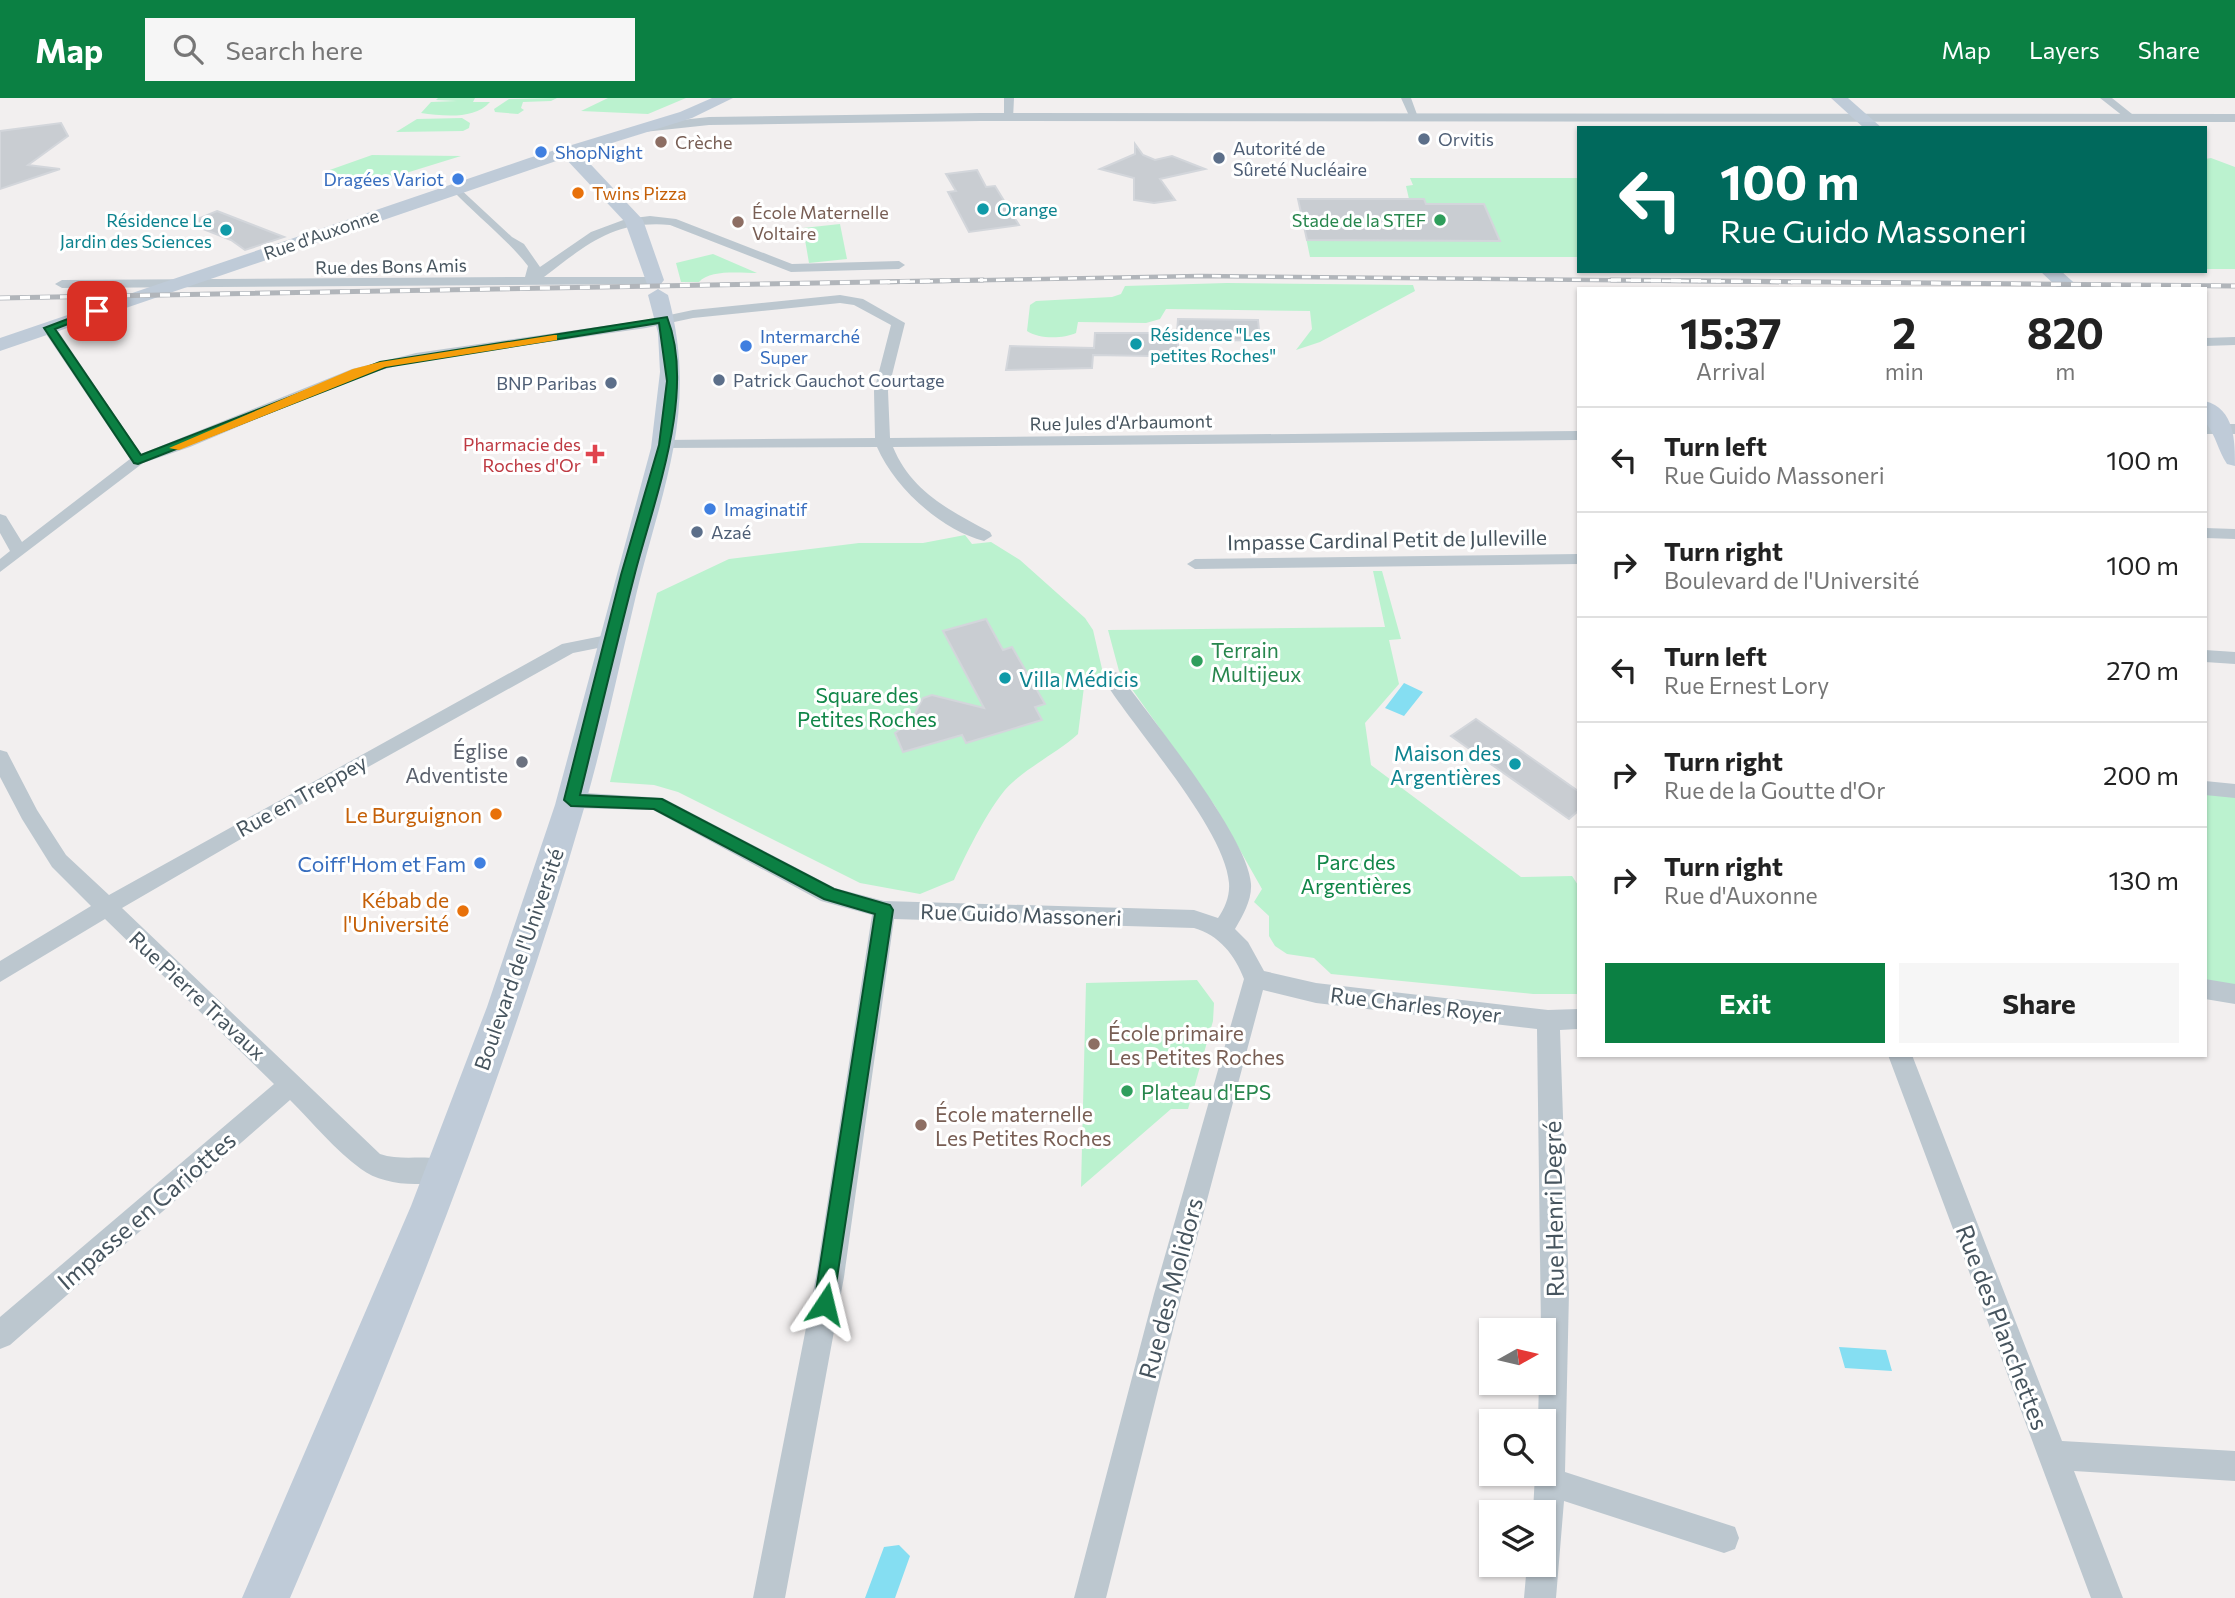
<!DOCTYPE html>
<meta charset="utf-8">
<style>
body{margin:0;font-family:Commissioner,sans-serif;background:#f6f6f6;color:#222;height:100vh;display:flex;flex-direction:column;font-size:26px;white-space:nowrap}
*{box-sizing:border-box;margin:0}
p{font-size:23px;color:#767676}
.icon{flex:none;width:38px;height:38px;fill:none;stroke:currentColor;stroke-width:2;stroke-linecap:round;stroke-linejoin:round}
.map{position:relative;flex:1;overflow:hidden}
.sheet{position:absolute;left:1577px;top:189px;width:630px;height:770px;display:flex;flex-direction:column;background:#fff;border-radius:0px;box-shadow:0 2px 5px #0004}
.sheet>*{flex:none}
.banner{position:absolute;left:1577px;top:28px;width:630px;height:147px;border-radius:0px;box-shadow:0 2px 5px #0004;background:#00695c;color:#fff;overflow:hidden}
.needle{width:46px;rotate:82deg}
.fabs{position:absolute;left:1479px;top:1220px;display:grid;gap:14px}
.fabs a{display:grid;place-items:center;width:77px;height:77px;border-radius:0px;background:#fff;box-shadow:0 2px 5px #0004;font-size:35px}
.pin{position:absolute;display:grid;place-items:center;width:60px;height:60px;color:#fff;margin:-30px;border-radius:14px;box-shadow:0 4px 10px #0006}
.me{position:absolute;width:77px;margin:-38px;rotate:10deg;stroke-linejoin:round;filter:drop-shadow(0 0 5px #0008)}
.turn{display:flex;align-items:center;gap:24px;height:147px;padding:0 28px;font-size:32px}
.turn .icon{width:91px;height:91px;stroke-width:2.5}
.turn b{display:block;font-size:49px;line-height:60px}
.eta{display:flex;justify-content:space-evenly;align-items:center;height:119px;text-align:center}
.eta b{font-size:42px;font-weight:700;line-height:49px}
.action{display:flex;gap:14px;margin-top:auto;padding:14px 28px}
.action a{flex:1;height:80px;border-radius:0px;background:#0b8043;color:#fff;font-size:28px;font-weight:700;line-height:80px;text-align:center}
.action a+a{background:#f6f6f6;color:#222}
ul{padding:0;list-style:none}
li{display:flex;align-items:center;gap:21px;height:105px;padding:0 28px;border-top:2px solid #e0e0e0}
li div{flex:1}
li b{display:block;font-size:26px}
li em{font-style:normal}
header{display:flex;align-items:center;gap:42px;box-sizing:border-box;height:98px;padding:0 35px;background:#0b8043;color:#fff}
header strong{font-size:33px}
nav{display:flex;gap:38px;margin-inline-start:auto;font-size:24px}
.search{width:490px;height:63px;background:#f6f6f6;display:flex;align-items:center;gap:18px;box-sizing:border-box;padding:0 24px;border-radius:0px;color:#767676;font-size:26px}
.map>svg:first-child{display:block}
.green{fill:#bbf2cf}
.water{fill:#85def2}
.building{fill:#c9cdd2;stroke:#d3d6db;stroke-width:2}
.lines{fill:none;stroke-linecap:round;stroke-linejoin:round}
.minor{fill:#bcc7cf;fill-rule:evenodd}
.tertiary{fill:#bcc7cf;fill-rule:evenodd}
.secondary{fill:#bfcbd8;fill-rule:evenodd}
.rail-far1-casing{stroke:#b1b5ba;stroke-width:4.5}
.rail-casing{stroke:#b1b5ba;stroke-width:5}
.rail-far1{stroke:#fff;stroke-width:2.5;stroke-dasharray:9;stroke-linecap:butt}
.rail{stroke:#fff;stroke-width:3.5;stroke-dasharray:10;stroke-linecap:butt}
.route{fill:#0b8043;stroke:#07532c;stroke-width:2}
.slow{fill:#f59e0b}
.service-dot{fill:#5c6f8a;stroke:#fff;stroke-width:2.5}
.education-dot{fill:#8d6e63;stroke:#fff;stroke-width:2.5}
.shop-dot{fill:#3f7fe0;stroke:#fff;stroke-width:2.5}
.food-dot{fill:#e8710a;stroke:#fff;stroke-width:2.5}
.culture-dot{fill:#0f9aa8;stroke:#fff;stroke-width:2.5}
.leisure-dot{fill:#2e9e5b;stroke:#fff;stroke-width:2.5}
.health-dot{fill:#e0444e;stroke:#fff;stroke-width:2.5}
.worship-dot{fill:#6b7280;stroke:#fff;stroke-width:2.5}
.labels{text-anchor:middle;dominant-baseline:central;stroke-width:6;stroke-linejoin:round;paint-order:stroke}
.far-service-label{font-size:18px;fill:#4e5e75;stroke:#fff;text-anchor:start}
.far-education-label{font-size:18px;fill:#785e54;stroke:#fff;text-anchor:start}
.far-shop-label{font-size:18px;fill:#366cbe;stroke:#fff;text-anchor:start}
.far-food-label{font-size:18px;fill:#c56008;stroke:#fff;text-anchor:start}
.far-culture-label{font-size:18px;fill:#0d838f;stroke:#fff;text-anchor:start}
.far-leisure-label{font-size:18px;fill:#27864d;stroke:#fff;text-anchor:end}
.far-street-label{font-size:18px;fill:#46545e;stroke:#fff}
.far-health-label{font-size:18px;fill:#be3a42;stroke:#fff;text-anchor:end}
.street-label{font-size:21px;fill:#46545e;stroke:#fff}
.leisure-label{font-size:21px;fill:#27864d;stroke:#fff;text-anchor:start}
.culture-label{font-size:21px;fill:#0d838f;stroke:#fff;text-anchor:start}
.park-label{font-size:21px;fill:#118648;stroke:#fff}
.worship-label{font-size:21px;fill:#5b616d;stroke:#fff;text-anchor:end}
.food-label{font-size:21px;fill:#c56008;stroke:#fff;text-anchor:end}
.shop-label{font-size:21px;fill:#366cbe;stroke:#fff;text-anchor:end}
.education-label{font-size:21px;fill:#785e54;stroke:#fff;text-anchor:start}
.near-street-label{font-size:24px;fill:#46545e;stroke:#fff}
</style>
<header>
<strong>Map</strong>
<div class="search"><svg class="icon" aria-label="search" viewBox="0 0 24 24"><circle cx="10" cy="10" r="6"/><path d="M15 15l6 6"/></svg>Search here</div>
<nav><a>Map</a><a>Layers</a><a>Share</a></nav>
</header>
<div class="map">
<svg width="2235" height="1500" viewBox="0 0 2235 1500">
<rect width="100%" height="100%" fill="#f2efef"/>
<!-- green -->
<path class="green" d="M438,0H475L473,4H490C474,22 443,18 421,15L431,4L457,3L436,2Z
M557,0L551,3L523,4L521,10L524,12L518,16L495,14L494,11L509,1Z
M608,0H686L648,16L581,13Z
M462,20L470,25L469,30L463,33L396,34L417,21Z
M372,57L461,58L364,88L324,74Z
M2211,60L2235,69V171H2205V61Z
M1410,80H1578V159H1310L1298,101H1409L1406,88L1413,87Z
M840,126L847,161L809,165L803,130Z
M713,156L757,175C741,175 710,171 699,184H681L676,165Z
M1227,185L1413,187L1415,193L1320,244L1296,252L1312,231L1310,213L1166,211L1160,221L1146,225L1078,224L1076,235C1063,241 1038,241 1027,233L1030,207L1036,203L1112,199L1121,196L1125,188Z
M965,437L972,446L991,444L1020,462L1085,520L1093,532L1103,575L1085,581L1078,636C1058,654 1033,666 1013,684C993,700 965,758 954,782L920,796L860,785L678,694L654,687L610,684L657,495L729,461L859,445H923Z
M1373,473H1382L1401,541L1389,542L1399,586L1365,625L1371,667L1521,779L1572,778L1578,787V896H1533L1331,876L1314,860L1287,856L1275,848L1269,838V818L1254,804L1262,791L1215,708L1119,573L1108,532L1385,529Z
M2205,694L2235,698V888L2205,884Z
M1197,882L1214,905L1213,923L1188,1011H1171L1081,1089L1086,885Z"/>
<!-- water -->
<path class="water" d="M1404,585L1423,594L1404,618L1385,610Z
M1839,1249L1886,1252L1892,1273L1845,1270Z
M899,1447L910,1458L895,1500H865L884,1449Z"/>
<!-- building -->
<path class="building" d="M61,25L68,38L28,67L60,71L0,91V33Z
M1135,46L1143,57L1155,62L1172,58L1205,71L1160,81L1175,102L1154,105L1134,102V80L1100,71L1135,56Z
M977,72L986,89L995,88L1019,127L969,134L948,94L956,93L946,76Z
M1298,101H1424L1426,106H1484L1500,143L1307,142Z
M217,113L284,139L245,152L231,142L188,125Z
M1178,221L1258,222L1260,242L1178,243V256L1151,255V258L1093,257L1092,270L1006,272L1010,248L1094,250L1095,235H1177Z
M986,521L1003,552L1012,549L1045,606L1035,609L1042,622L966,645L962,637L903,654L895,635L911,623L923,600L932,597L984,610L943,533Z
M1476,621L1578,693V713L1569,721L1451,638Z"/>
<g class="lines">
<!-- minor -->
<path class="minor" d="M1004,0H1014L1013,21L1004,19Z
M1401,0H1411L1419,22H1411Z
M2100,0H2112L2137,20L2128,22Z
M457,88L512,139L524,146L540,169L591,134L626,121L650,118L676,121L792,166L899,163L905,167L899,171L791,174L670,127C614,122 586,147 544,179H659V185L654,186L62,190L55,186L62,182L525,179L528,168C509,143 476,117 453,93L451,91Z
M840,197L863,201L905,225L888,293L890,340L1578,333V342L893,349C911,393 950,413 990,434L992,438L984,443C941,432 894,389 877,349L660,350V344L665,342L875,340L874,293L891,227L854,207L840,205L693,220L646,230L416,263L362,277L190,349L143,365L0,474V461L10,453L0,435V416L6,418L22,444L130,361L42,230L44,227H54L141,356L352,271L416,255L646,222L693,212Z
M2235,239V247L2205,248V240Z
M2205,326H2235V336H2205Z
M2205,430L2235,431V441L2205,440Z
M1578,456V466L1195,471L1187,466L1195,461Z
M612,536L618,538L621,542L618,546L573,555L289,713L122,810L380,1056C403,1064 429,1055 451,1064L455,1072L451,1080C426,1090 383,1088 361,1071C335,1052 313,1025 290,1002L10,1247L0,1251V1219L274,986L105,821L0,884V863L91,808L52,769L22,721L0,679V652L7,654L37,712L66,757L109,797L562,546Z
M2205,552L2235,554V566L2205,564Z
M1111,573L1118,575C1149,617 1248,738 1251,786C1252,802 1243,817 1235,831L1248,844L1264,873L1316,885L1548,912L1578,911V931L1560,932L1569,1194L1565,1374L1735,1429L1739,1440L1735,1451L1724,1455L1564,1403L1556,1500H1524L1527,1466H1544V1414H1533L1535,1376H1544V1323H1538L1539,1284H1544V1232H1541L1537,931L1316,905L1263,892L1182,1196L1106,1500H1074L1154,1196L1244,881C1235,857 1219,837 1194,830L894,821L844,1179L785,1500H753L816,1179L872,817L821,803L653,712L571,710L564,707L561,702L564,697L571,694L663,700L835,790L884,803L1194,812L1218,820C1225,810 1230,798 1229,785C1225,730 1132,629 1102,579Z
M2205,683L2235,686V700L2205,697Z
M2205,881L2235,886V906L2205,901Z
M1888,957H1912L2062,1343L2235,1353V1383L2074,1373L2123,1500H2091Z"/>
<!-- tertiary -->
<path class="tertiary" d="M980,15L2235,16V24L980,23L709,27L644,34L637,30L644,26L709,19Z"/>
<!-- secondary -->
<path class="secondary" d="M712,0H733L692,20L580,55L643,122L664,182L661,186H647L625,124L565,60L0,253V240L529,60L680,14Z
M1831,0H1848L1882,30H1864Z
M2040,173H2061L2081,191H2059Z
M658,191L668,197C700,316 660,393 634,506C618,573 604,641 585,707C507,978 401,1241 290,1500H242L411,1108L487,909L555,707L651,350L660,274L658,235L648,197Z
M2205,303C2235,311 2235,343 2235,368L2227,366C2218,353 2216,337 2205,324Z"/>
<!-- rail-far1 casing -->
<g class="rail-far1-casing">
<path id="rail-far1" d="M888,184L1200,178L1792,184"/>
</g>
<!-- rail casing -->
<g class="rail-casing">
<path id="rail" d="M1611,182L2235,188
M0,200L983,182"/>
</g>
<!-- rail-far1 -->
<use href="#rail-far1" class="rail-far1"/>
<!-- rail -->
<use href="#rail" class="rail"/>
</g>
<!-- route -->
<path class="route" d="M94,211L102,213L55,231L141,357L380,264L667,219C697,295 653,404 634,479C615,552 598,624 580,697L662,701L834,791L890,807L893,812L832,1213L825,1216L817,1213L814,1206L875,816L824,801L654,711L571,708L564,702L621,477L659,347L667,283L659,225L386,269L138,366L134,365L44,230Z"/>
<!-- slow -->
<path class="slow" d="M554,237H557V242L385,269L179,352L169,350L353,271L380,264Z"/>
<!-- markers -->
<g class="service-dot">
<circle cx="1424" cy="41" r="7"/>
<circle cx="1219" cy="60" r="7"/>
<circle cx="719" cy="282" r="7"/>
<circle cx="611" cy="285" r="7"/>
<circle cx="697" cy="434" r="7"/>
</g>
<g class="education-dot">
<circle cx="661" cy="44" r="7"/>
<circle cx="738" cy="124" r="7"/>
<circle cx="1094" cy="946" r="7"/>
<circle cx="921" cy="1027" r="7"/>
</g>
<g class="shop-dot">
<circle cx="541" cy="54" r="7"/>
<circle cx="458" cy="81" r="7"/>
<circle cx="746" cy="248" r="7"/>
<circle cx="710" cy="411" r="7"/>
<circle cx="480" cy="765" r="7"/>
</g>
<g class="food-dot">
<circle cx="578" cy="95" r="7"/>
<circle cx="496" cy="716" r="7"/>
<circle cx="463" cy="813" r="7"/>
</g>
<g class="culture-dot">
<circle cx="983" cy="111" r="7"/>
<circle cx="226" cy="132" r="7"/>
<circle cx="1136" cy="246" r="7"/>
<circle cx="1005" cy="580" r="7"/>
<circle cx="1515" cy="666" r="7"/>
</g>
<g class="leisure-dot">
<circle cx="1440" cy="122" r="7"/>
<circle cx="1197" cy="563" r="7"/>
<circle cx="1127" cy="993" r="7"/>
</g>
<path class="health-dot" d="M591.5 345.5h7v7h7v7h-7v7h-7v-7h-7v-7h7z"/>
<circle class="worship-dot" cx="522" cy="664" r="7"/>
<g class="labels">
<!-- far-service labels -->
<g class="far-service-label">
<text x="1438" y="41">Orvitis</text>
<text x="1233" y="50">Autorité de<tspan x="1233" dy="21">Sûreté Nucléaire</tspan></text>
<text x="733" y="282">Patrick Gauchot Courtage</text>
<text x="597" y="285" text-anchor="end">BNP Paribas</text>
<text x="711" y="434">Azaé</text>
</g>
<!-- far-education labels -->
<g class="far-education-label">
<text x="675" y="44">Crèche</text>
<text x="752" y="114">École Maternelle<tspan x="752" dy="21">Voltaire</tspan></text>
</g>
<!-- far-shop labels -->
<g class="far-shop-label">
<text x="555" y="54">ShopNight</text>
<text x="444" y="81" text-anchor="end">Dragées Variot</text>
<text x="760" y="238">Intermarché<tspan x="760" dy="21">Super</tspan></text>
<text x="724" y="411">Imaginatif</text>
</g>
<!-- far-food labels -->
<g class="far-food-label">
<text x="592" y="95">Twins Pizza</text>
</g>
<!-- far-culture labels -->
<g class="far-culture-label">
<text x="997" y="111">Orange</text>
<text x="212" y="122" text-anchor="end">Résidence Le<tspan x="212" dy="21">Jardin des Sciences</tspan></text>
<text x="1150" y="236">Résidence "Les<tspan x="1150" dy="21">petites Roches"</tspan></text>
</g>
<!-- far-leisure labels -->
<g class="far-leisure-label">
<text x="1426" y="122">Stade de la STEF</text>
</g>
<!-- far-street labels -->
<g class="far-street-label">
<text transform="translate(321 136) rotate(-19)">Rue d'Auxonne</text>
<text transform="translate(391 168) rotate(-1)">Rue des Bons Amis</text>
<text transform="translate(1121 324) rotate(-1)">Rue Jules d'Arbaumont</text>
</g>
<!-- far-health labels -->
<g class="far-health-label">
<text x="581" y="346">Pharmacie des<tspan x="581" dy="21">Roches d'Or</tspan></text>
</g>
<!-- street labels -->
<g class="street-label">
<text transform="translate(1387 441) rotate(-1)">Impasse Cardinal Petit de Julleville</text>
<text transform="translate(301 697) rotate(-29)">Rue en Treppey</text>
<text transform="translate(1021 816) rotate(2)">Rue Guido Massoneri</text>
<text transform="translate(518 861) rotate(-71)">Boulevard de l'Université</text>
<text transform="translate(198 897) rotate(43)">Rue Pierre Travaux</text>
<text transform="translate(1416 906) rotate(7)">Rue Charles Royer</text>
</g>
<!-- leisure labels -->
<g class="leisure-label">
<text x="1211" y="551">Terrain<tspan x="1211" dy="24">Multijeux</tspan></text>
<text x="1141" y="993">Plateau d'EPS</text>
</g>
<!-- culture labels -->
<g class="culture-label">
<text x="1019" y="580">Villa Médicis</text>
<text x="1501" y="654" text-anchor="end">Maison des<tspan x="1501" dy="24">Argentières</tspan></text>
</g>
<!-- park labels -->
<g class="park-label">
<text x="867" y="596">Square des<tspan x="867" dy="24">Petites Roches</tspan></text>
<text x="1356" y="763">Parc des<tspan x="1356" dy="24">Argentières</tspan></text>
</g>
<!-- worship labels -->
<g class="worship-label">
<text x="508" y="652">Église<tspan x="508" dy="24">Adventiste</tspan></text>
</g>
<!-- food labels -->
<g class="food-label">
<text x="482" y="716">Le Burguignon</text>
<text x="449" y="801">Kébab de<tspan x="449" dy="24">l'Université</tspan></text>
</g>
<!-- shop labels -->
<g class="shop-label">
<text x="466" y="765">Coiff'Hom et Fam</text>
</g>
<!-- education labels -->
<g class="education-label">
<text x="1108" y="934">École primaire<tspan x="1108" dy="24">Les Petites Roches</tspan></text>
<text x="935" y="1015">École maternelle<tspan x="935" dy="24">Les Petites Roches</tspan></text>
</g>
<!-- near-street labels -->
<g class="near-street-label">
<text transform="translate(1553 1111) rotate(-91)">Rue Henri Degré</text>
<text transform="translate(146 1112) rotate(-41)">Impasse en Cariottes</text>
<text transform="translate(1170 1190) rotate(-75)">Rue des Molidors</text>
<text transform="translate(2003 1229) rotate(69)">Rue des Planchettes</text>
</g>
</g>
</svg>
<div class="fabs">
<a><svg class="needle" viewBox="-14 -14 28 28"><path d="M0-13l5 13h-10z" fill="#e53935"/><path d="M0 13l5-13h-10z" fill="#767676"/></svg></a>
<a><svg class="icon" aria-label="search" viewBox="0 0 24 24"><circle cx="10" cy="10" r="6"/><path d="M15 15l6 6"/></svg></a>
<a><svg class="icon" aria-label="layers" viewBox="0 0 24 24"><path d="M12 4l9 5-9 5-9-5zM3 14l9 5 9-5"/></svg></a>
</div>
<div class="pin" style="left:97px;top:213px;background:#d93025"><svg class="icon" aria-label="arrive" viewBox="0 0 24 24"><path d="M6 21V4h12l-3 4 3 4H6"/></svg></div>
<svg class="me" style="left:825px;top:1206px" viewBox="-20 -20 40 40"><path d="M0-17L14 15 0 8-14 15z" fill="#0b8043" stroke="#fff" stroke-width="4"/></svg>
<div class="banner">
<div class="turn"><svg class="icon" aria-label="left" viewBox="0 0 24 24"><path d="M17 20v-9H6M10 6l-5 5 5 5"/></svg><div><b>100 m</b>Rue Guido Massoneri</div></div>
</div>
<section class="sheet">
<div class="eta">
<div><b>15:37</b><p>Arrival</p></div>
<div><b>2</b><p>min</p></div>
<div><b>820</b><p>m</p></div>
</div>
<ul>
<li><svg class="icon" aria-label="left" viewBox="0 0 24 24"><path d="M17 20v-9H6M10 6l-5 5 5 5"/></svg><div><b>Turn left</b><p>Rue Guido Massoneri</p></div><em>100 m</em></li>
<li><svg class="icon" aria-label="right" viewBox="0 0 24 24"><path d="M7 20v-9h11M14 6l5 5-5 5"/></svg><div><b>Turn right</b><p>Boulevard de l'Université</p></div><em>100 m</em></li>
<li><svg class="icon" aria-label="left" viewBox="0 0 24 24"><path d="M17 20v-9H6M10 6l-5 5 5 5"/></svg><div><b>Turn left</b><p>Rue Ernest Lory</p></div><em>270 m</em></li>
<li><svg class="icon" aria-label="right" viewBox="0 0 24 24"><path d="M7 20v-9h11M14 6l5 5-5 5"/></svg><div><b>Turn right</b><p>Rue de la Goutte d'Or</p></div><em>200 m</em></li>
<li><svg class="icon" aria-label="right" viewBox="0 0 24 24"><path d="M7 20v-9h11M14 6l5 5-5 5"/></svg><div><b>Turn right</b><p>Rue d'Auxonne</p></div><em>130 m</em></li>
</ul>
<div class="action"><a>Exit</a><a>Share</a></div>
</section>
</div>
